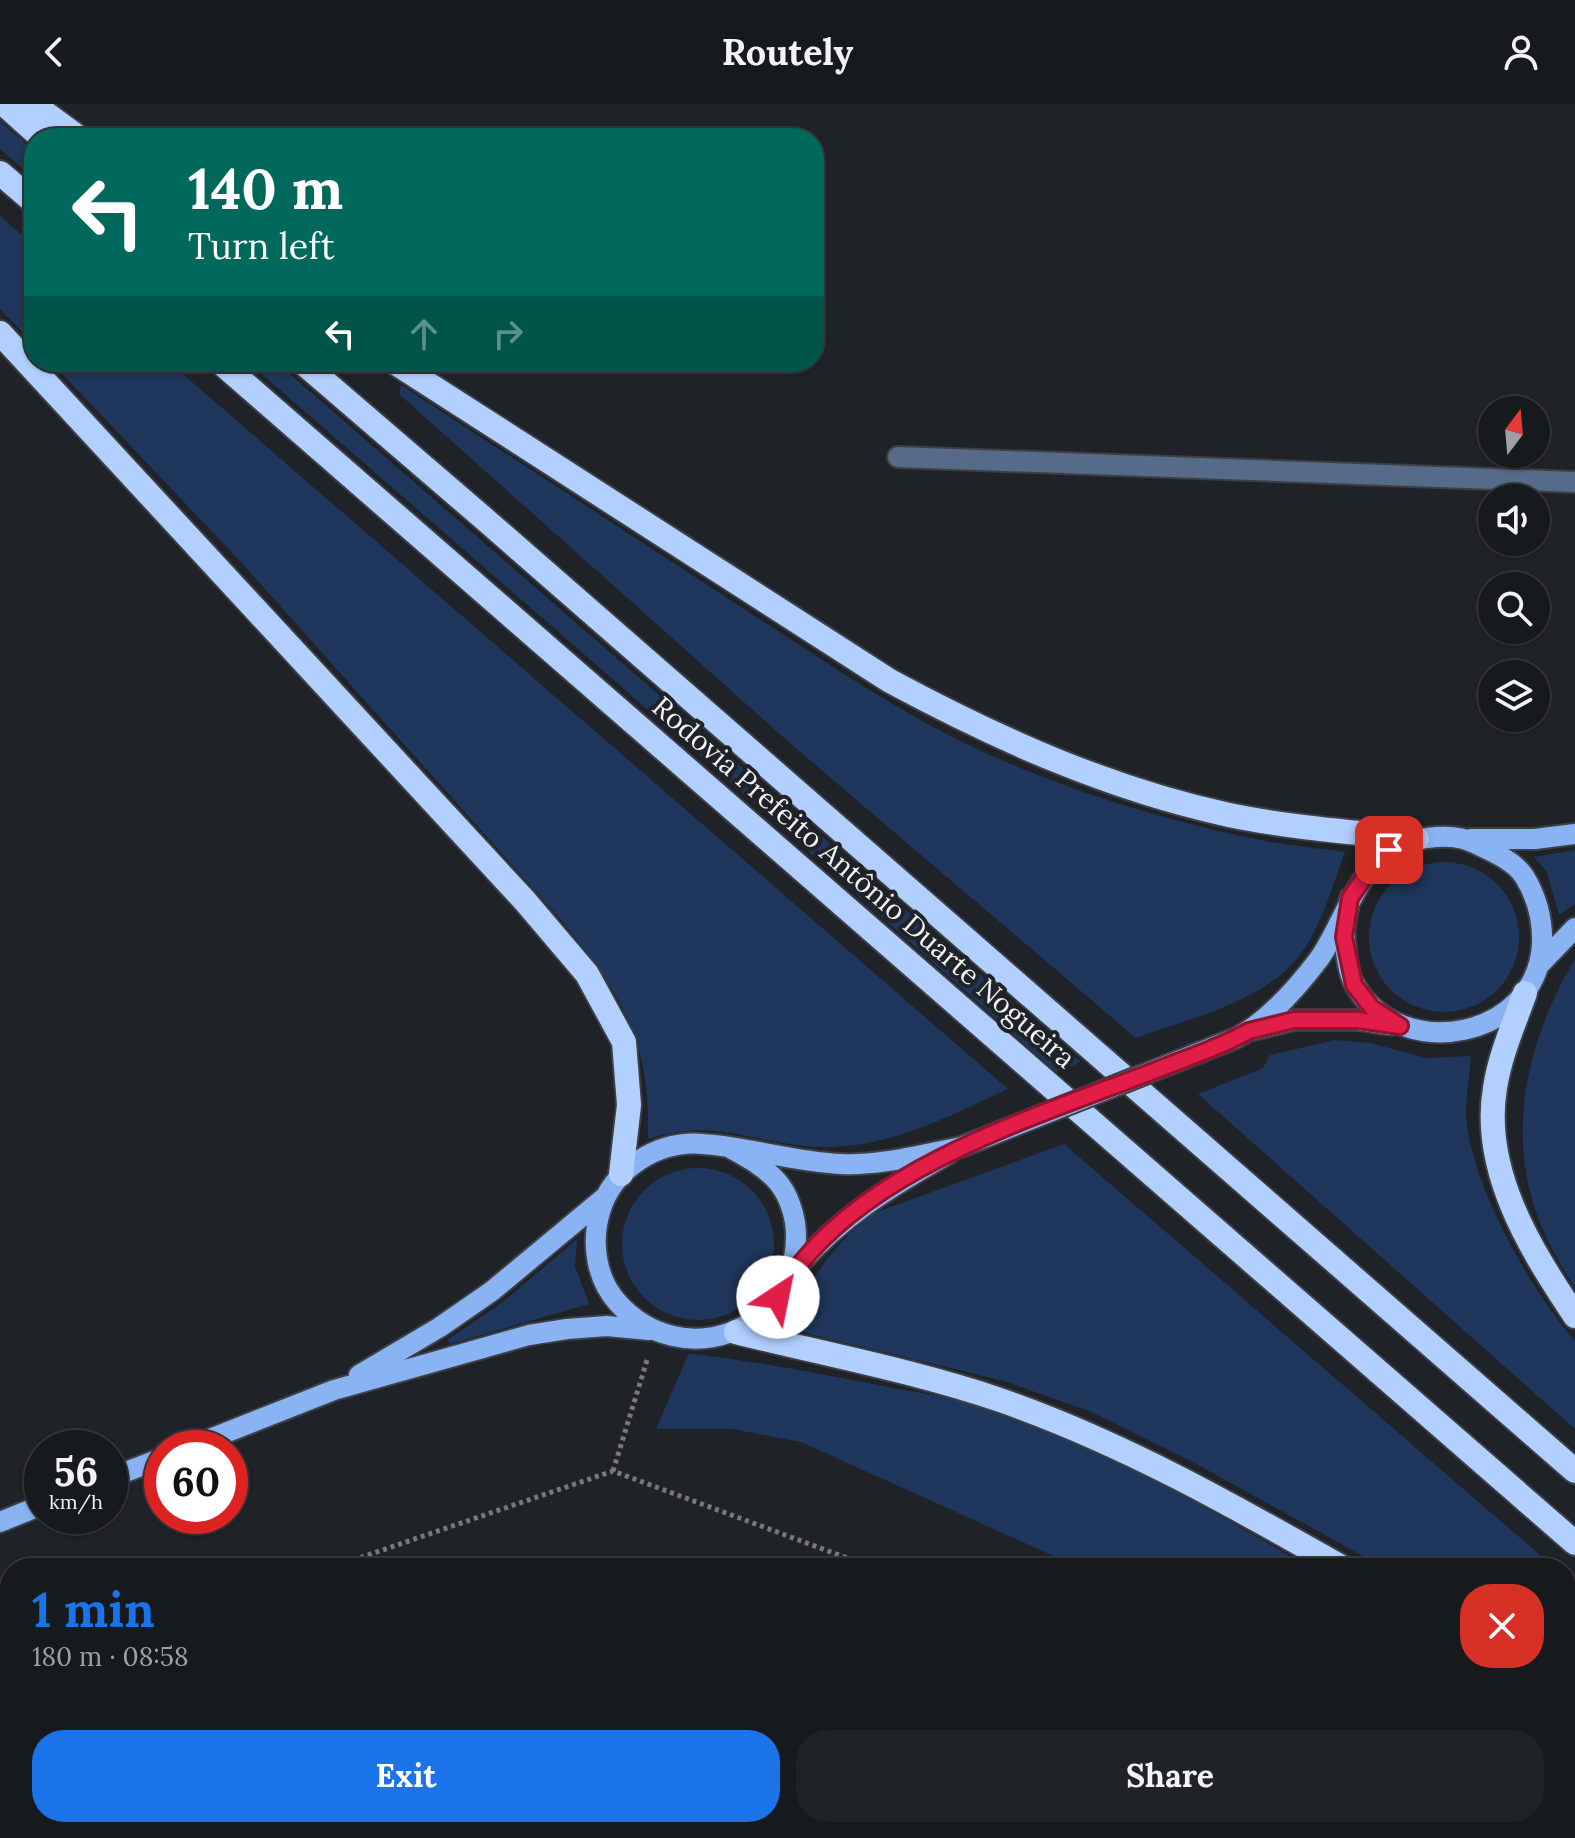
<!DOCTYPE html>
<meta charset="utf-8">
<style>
body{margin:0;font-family:Lora,serif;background:#202326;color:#f1f3f6;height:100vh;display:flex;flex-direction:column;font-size:30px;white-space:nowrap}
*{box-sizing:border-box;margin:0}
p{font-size:26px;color:#9ea1a4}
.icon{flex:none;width:44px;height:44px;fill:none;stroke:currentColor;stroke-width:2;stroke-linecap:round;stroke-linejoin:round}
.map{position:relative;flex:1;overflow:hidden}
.sheet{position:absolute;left:0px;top:1454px;width:1576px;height:280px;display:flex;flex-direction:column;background:#171a1d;border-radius:32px 32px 0 0;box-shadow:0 2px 6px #0004,0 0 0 2px #36383b}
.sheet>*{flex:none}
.banner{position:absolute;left:24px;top:24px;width:800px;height:244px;border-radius:32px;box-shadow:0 2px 6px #0004,0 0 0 2px #36383b;background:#00695c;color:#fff;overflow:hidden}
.needle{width:52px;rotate:16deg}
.tools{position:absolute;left:1478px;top:292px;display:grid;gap:16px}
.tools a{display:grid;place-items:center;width:72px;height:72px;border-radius:50%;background:#171a1d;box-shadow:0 2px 6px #0004,0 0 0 2px #36383b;font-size:40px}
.speed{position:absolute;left:24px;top:1326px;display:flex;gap:16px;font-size:40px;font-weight:700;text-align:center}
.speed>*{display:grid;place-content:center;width:104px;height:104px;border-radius:50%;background:#171a1d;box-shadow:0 2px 6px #0004,0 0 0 2px #36383b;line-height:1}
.speed small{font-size:20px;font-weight:400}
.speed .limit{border:12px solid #d22;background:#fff;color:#111}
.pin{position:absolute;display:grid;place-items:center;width:68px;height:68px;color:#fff;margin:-34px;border-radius:16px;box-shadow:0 4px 12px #0006}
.me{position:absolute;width:88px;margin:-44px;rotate:34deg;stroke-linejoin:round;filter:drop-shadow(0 0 6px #0008)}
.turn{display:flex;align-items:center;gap:28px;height:168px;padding:0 32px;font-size:36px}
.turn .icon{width:104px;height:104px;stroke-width:2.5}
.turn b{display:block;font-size:56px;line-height:68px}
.lanes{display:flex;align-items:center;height:76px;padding:0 32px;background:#0003;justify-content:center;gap:40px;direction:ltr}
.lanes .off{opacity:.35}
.round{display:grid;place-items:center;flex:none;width:84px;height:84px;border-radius:32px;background:#202326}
.headline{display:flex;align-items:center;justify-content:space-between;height:136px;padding:0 32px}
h1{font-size:48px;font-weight:700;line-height:60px;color:#1a73e8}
.cta{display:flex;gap:16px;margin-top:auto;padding:16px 32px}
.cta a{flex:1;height:92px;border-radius:32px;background:#1a73e8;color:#fff;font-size:32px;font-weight:700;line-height:92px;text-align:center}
.cta a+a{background:#202326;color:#f1f3f6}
header{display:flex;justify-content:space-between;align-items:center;height:104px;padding:0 32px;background:#171a1d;font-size:36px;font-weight:700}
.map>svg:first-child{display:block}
.green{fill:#1f375c}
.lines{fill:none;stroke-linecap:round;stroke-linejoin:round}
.minor-casing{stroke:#3c3f44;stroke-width:24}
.primary-casing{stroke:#3c3f44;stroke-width:24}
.motorway-casing{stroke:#3c3f44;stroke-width:28}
.path{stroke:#77797e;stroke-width:5;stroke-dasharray:4 4;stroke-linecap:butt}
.minor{stroke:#566a89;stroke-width:20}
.primary{stroke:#8ab3f3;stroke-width:20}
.motorway{stroke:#b2d0ff;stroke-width:24}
.primary-bridge-casing{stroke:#3c3f44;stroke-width:24;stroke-linecap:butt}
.primary-bridge{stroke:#8ab3f3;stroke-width:20}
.route-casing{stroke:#92132f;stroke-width:20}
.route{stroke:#e11d48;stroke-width:14}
.labels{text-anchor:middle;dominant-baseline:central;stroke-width:8;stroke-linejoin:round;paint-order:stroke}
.street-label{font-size:28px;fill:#f1f3f7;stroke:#1f2227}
</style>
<header><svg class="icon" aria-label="back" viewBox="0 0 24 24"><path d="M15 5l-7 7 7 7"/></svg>Routely<svg class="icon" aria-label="person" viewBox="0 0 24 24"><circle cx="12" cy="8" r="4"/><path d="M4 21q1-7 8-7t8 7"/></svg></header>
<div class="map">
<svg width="1575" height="1734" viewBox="0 0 1575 1734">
<rect width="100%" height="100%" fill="#1f2227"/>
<!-- green -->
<path class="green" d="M0,17L34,47V74L0,45Z
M0,112L34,141V240L0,205Z
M51,258H169L1008,985C943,1015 878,1050 804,1042C742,1035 713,1015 648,1035C651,933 619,886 556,810L240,457Z
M248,258H276L1081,958L1056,968L708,658Z
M401,281L839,567C887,597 936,627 988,650C1072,688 1164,716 1255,735C1284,741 1315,744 1345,748C1332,782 1322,822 1300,851C1264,898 1190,914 1136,934L792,641L399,290Z
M1575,746V800L1559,811L1547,768L1534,753Z
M1369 833a75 75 0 1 1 150 0a75 75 0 1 1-150 0Z
M1575,855V1184C1560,1160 1545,1135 1536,1108C1506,1022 1530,930 1575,855Z
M1335,936L1370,939L1426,954L1471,952C1470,974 1464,998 1467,1020C1474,1085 1532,1188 1575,1237V1325L1198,990L1263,964L1270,951Z
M1064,1040L1555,1464H1385L1187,1355L1089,1307L1004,1277L784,1224C812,1176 829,1143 874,1109Z
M622 1140a76 76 0 1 1 152 0a76 76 0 1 1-152 0Z
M577,1135L575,1162L589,1200L450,1240L447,1236L503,1198Z
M689,1249C758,1258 825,1270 893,1284C919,1289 946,1292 971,1300C1091,1337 1202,1400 1310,1464H1080L801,1338L733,1325H656Z
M1566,1473L1575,1481V1571L1566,1565Z"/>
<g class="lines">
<!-- minor casing -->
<g class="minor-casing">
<path id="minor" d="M898,353L1575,378"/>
</g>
<!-- primary casing -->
<g class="primary-casing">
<path id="primary" d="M1471,735H1535L1575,730
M1541,859L1575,824
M1253,926L1294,916H1358L1391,921
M1236,934C1268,917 1297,884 1319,855C1350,811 1361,740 1427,734C1442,732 1460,732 1474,739C1491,747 1513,756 1524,772C1537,793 1543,817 1542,841C1536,934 1403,960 1356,883C1348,871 1346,851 1345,836C1343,823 1348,808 1350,794
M732,1045C748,1054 763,1062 776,1076C789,1090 796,1113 796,1132C796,1228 682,1270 618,1199C596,1175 591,1139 600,1108C612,1065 658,1036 703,1040C749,1043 794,1058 841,1060C880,1062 923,1050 961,1043
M793,1167C842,1112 885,1086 948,1050
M359,1271L440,1223L492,1187L604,1094
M187,1344L334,1286L529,1231L567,1225L607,1222L649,1226
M110,1374L162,1354
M0,1418L42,1401"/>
</g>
<!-- motorway casing -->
<g class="motorway-casing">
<path id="motorway" d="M4,0L42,34
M33,0L79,34
M0,69L34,98
M0,229L525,797L587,870L624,938L629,1001L621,1070
M220,258L1575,1439
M302,258L488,418L1575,1367
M394,258L890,577C998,635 1109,685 1229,711C1291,724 1354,728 1417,735
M1525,889C1514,920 1500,951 1495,984C1481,1067 1531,1146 1575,1212
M736,1228C824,1250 915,1267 1000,1296C1121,1338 1232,1401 1343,1464
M1566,1591L1575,1596"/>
</g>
<!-- path -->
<path class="path" d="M613,1367L648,1253
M330,1464L613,1367L874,1464
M0,1578L10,1574
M1497,1724L1515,1734"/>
<!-- minor -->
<use href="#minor" class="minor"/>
<!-- primary -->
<use href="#primary" class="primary"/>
<!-- motorway -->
<use href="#motorway" class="motorway"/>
<!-- primary-bridge casing -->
<g class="primary-bridge-casing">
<path id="primary-bridge" d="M961,1043L1236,934"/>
</g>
<!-- primary-bridge -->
<use href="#primary-bridge" class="primary-bridge"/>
</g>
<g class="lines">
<!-- route casing -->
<g class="route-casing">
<path id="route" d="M778,1193C847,1068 1033,1014 1159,965C1189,953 1221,943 1249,927L1294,916H1358L1400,922L1372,904L1354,881L1344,833L1350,794L1370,765L1389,746"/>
</g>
<!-- route -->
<use href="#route" class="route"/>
</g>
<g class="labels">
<!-- street labels -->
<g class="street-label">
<text transform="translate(864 778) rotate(41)">Rodovia Prefeito Antônio Duarte Nogueira</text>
</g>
</g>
</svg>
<div class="tools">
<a><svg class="needle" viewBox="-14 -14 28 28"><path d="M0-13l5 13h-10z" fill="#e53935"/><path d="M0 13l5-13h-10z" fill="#9ea1a4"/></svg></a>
<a><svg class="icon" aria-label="sound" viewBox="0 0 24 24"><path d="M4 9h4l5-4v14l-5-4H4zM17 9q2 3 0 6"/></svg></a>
<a><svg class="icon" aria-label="search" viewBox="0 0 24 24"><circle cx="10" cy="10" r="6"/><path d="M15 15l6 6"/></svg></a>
<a><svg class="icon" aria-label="layers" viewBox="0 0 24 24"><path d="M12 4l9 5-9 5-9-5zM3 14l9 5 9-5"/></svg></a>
</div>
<div class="speed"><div>56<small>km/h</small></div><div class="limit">60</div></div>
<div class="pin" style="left:1389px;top:746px;background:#d93025"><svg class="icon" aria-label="arrive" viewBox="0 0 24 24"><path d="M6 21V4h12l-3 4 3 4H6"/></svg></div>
<svg class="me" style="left:778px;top:1193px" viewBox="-20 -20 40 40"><circle r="19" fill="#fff"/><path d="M0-13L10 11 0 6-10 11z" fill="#e11d48"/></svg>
<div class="banner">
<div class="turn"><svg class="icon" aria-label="left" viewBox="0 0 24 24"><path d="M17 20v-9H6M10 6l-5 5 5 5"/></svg><div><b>140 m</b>Turn left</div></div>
<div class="lanes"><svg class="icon" aria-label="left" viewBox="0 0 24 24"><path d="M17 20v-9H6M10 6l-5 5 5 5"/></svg><svg class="icon off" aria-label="ahead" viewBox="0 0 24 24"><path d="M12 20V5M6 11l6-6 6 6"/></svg><svg class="icon off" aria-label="right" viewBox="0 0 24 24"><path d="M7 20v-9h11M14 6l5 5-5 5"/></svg></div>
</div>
<section class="sheet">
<div class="headline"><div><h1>1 min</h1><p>180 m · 08:58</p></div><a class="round" style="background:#d93025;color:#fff"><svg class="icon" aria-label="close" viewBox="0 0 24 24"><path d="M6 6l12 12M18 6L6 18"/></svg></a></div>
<div class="cta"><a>Exit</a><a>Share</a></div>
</section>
</div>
